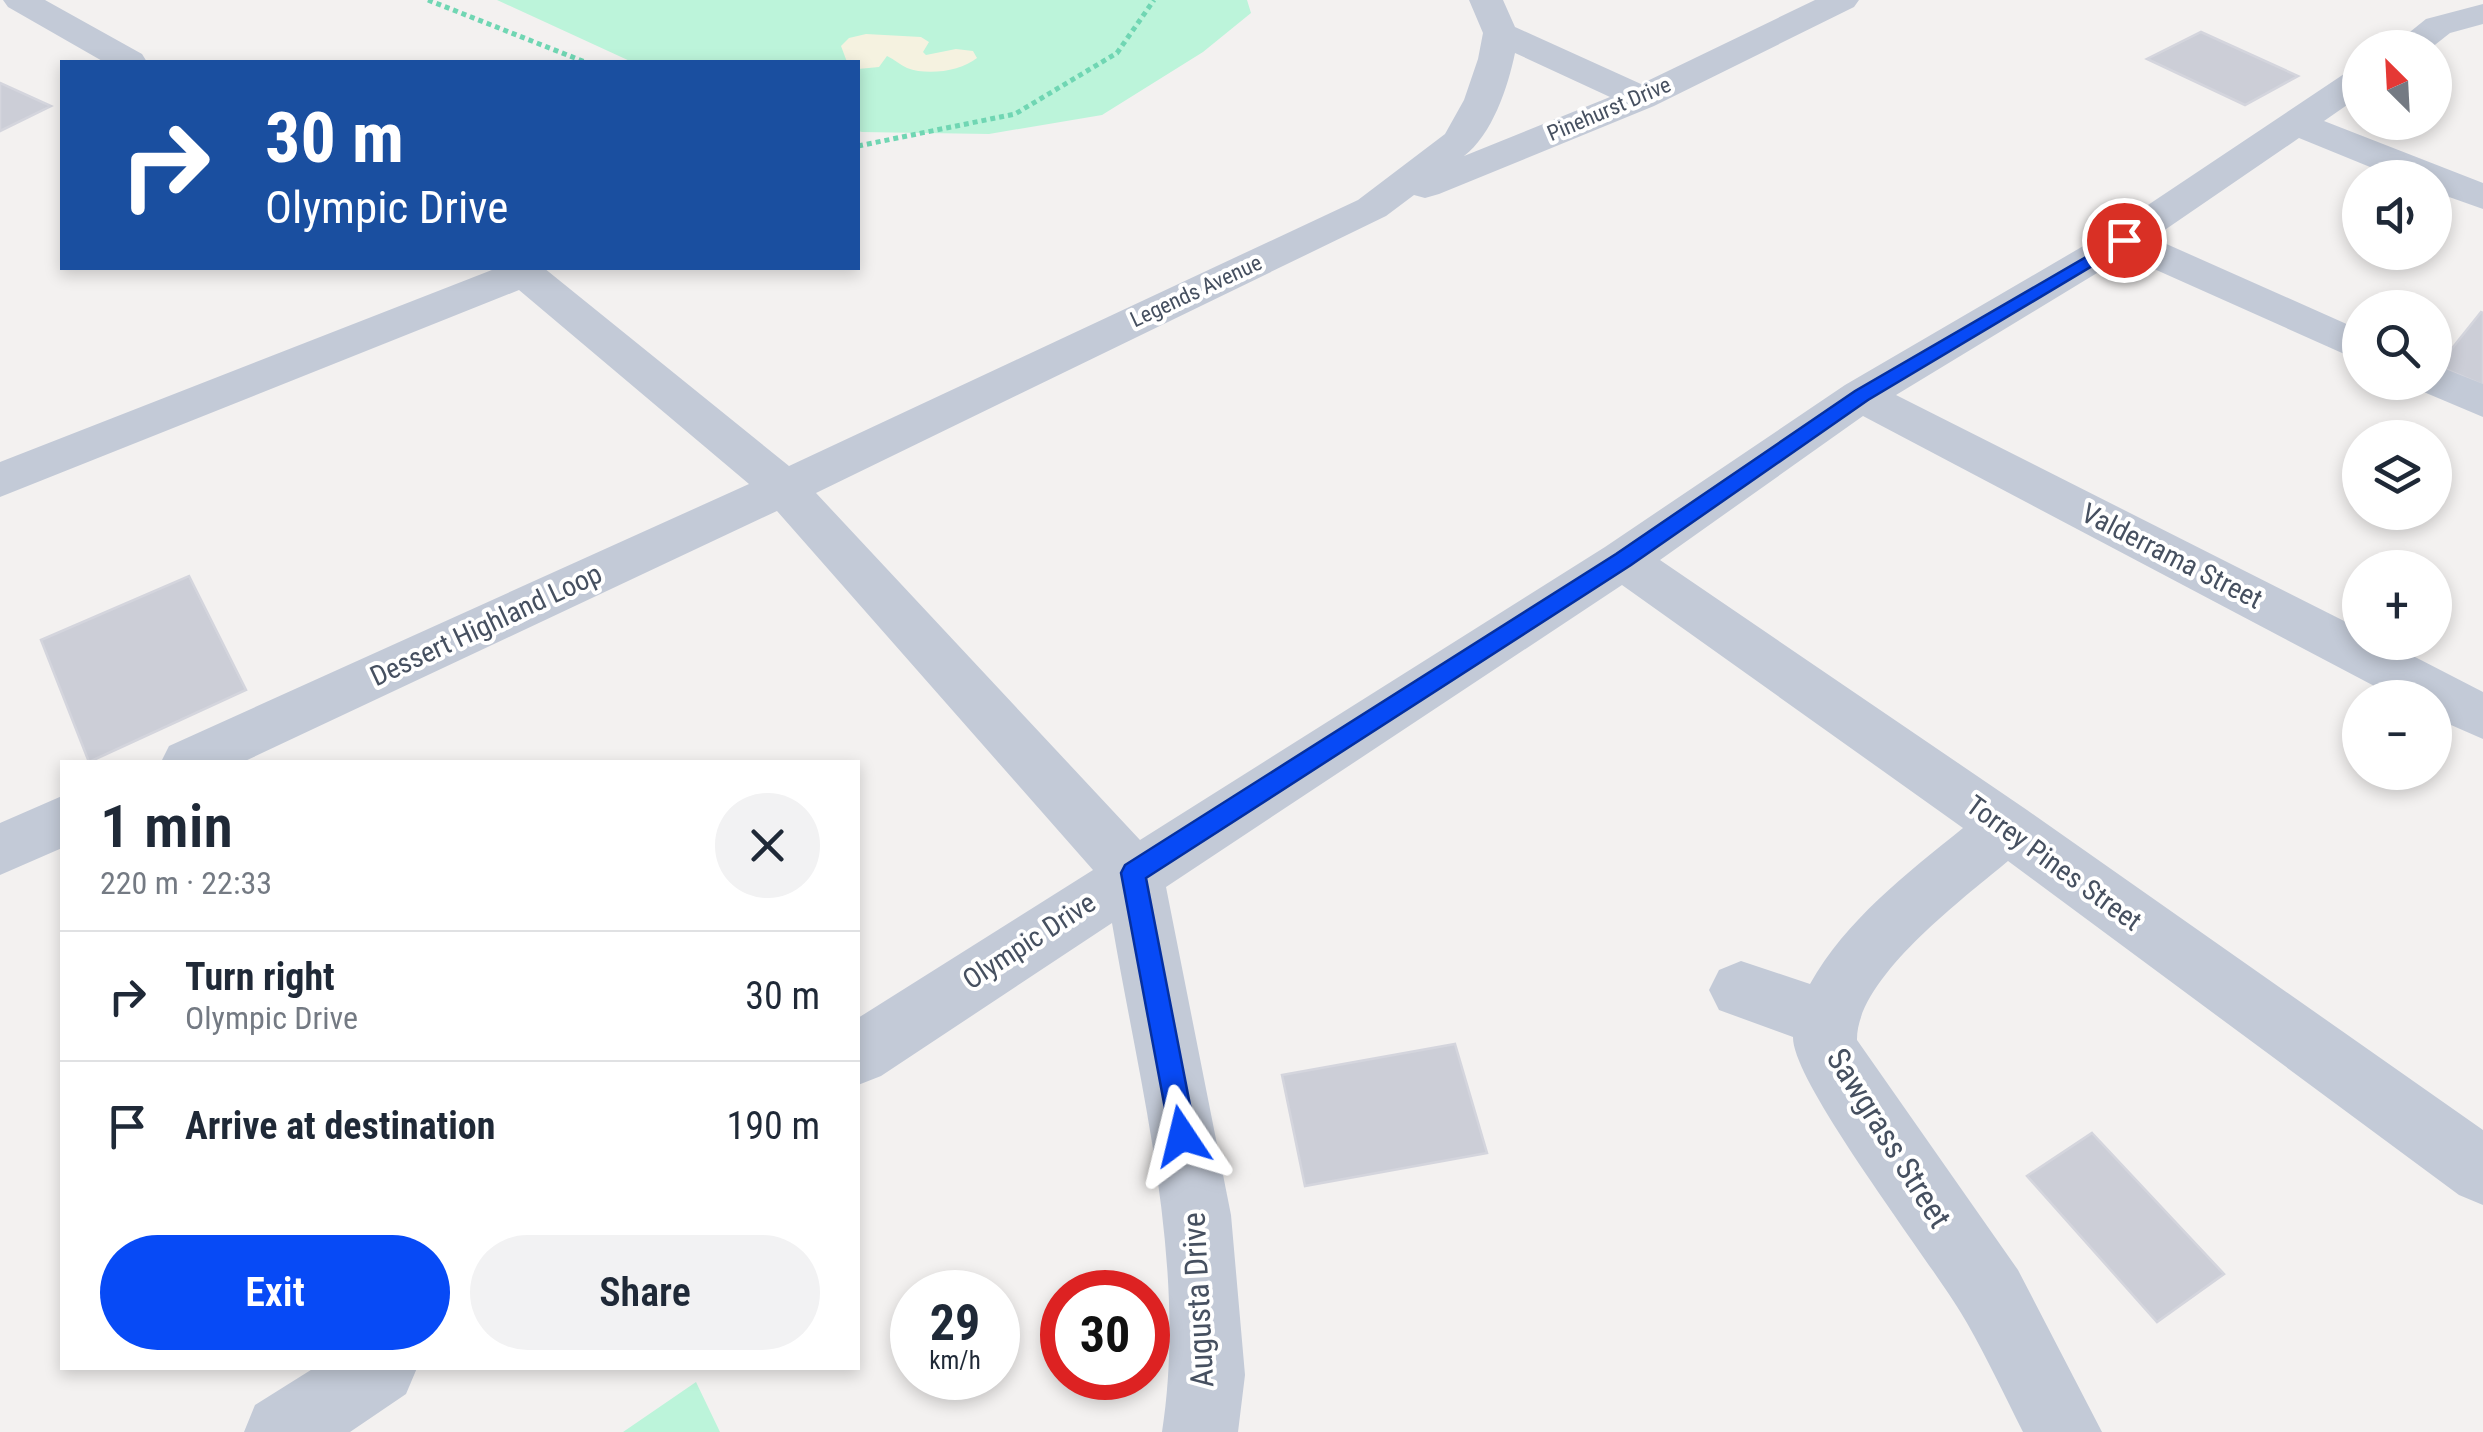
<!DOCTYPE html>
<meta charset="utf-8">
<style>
body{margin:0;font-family:"Roboto Condensed",sans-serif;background:#f2f2f3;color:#1f2937;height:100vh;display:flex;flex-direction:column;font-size:38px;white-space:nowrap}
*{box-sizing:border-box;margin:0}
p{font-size:32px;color:#747a83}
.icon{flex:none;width:55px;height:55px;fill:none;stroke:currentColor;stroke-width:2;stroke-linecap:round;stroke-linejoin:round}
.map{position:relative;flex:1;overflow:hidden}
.side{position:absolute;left:60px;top:760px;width:800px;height:610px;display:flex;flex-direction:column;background:#fff;border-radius:0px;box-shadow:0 5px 15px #0003}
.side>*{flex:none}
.banner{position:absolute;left:60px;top:60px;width:800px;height:210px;border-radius:0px;box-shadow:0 5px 15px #0003;background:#1a4fa0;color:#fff;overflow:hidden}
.needle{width:65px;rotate:336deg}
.fabs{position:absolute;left:2342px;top:30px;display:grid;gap:20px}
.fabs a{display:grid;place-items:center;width:110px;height:110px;border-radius:50%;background:#fff;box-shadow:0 5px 15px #0003;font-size:50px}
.speed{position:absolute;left:890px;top:1270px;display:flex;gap:20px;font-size:50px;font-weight:700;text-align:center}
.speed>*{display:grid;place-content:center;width:130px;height:130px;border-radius:50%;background:#fff;box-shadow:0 5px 15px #0003;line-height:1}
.speed small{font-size:25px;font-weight:400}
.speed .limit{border:15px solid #d22;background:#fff;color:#111}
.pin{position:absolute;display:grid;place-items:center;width:85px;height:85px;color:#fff;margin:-42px;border:5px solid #fff;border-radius:50%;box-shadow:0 2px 10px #0007}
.me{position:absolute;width:110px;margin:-55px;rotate:350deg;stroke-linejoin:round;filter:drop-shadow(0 0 8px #0008)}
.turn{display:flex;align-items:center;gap:35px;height:210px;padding:0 40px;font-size:45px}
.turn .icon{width:130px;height:130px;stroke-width:2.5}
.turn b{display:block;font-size:70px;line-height:85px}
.round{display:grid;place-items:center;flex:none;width:105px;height:105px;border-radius:52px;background:#f2f2f3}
.headline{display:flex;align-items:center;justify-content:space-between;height:170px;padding:0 40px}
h1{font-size:60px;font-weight:600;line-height:75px}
.button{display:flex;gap:20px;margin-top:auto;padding:20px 40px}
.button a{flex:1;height:115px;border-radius:60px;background:#074af6;color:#fff;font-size:40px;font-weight:600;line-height:115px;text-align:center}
.button a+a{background:#f2f2f3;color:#1f2937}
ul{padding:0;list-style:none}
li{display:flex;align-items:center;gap:30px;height:130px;padding:0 40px;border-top:2px solid #e0e1e3}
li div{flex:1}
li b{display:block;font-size:38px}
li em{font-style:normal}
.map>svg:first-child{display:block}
.green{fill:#bcf4da}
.sand{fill:#f5f2e0}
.building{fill:#ccced7;stroke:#d4d5dd;stroke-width:2.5}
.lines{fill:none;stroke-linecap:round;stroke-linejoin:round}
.path{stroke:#70d6b3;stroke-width:5;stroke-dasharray:5 4;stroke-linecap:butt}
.minor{fill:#c3cad7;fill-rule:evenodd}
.route{fill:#074af6;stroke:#0530a0;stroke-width:2.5}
.labels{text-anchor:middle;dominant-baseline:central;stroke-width:8;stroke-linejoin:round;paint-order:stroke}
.far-street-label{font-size:22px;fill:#465060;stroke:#fff}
.street-label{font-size:28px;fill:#465060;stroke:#fff}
.near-street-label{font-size:32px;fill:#465060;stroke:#fff}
</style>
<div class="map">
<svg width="2483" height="1432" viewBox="0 0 2483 1432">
<rect width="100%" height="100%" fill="#f3f1f0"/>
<!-- green -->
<path class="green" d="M497,0H1247L1251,13L1203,52L1102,115L989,134L862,132L858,131V62H632Z
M696,1382L720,1432H623Z"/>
<!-- sand -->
<path class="sand" d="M866,34L921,37L929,42L923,52L926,55L956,49L973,51L977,58C961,71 928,76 907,68C900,65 894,59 887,56L879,67L858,69V62H847L841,46L849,38Z"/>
<!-- building -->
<path class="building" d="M2201,32L2298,76L2245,105L2147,59Z
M0,83L51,106L0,131Z
M2481,312L2483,313V385L2438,366Z
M189,576L246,690L89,762L41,640Z
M1455,1044L1487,1153L1305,1186L1282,1075Z
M2092,1133L2224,1274L2157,1322L2027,1176Z"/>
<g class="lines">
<!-- path -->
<path class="path" d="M428,0L585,62
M858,146L1015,114L1117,53L1154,0"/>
<!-- minor -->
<path class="minor" d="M3,0H45L142,54L147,62H104L8,7Z
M1469,0H1503L1515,27L1641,84L1815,0H1859L1854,7L1654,106L1439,194L1425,198L1414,195L1386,216L816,493L1140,840L1605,547L1845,385L2109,231L2347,72L2360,69V96L2324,121L2483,183V209L2435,192V178H2397L2299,138L2153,238L2360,330V361L2125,256L1896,395L2360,629V642H2386L2483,692V739L2435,718V698H2397L1863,416L1660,560L2027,810L2483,1130V1205L2459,1195L2008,861C1963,899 1856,978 1857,1040L2018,1270L2102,1432H2023C2005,1396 1987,1358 1967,1323C1937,1269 1792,1084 1793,1037L1719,1010L1709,990L1719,970L1741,961L1810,984C1846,920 1906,874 1963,828L1622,585L1166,887L1231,1215L1245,1375L1238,1432H1162C1188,1265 1140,1088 1112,923L881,1076L858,1085V1018L1093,870L777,511L243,762H161L169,746L749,484L519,290L0,497V462L497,268H544L789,466L1358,200L1445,134L1464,100L1478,59L1483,33ZM1515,53L1610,97L1464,156C1492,135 1508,87 1515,53Z
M2483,4V24L2450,33L2431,48H2390L2426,19Z
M2435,365L2483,384V417L2419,390L2414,382H2435Z
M62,796V848L0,875V823Z
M314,1368H417L406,1394L350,1432H244L255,1405Z"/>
</g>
<!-- route -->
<path class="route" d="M2124,235L2132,240L2129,244L1868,400L1631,565L1146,878L1196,1136L1192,1146L1182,1150L1172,1146L1121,873L1125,865L1616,554L1855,391Z"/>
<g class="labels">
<!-- far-street labels -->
<g class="far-street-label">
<text transform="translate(1609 109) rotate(-23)">Pinehurst Drive</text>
<text transform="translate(1196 291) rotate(-25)">Legends Avenue</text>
</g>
<!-- street labels -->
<g class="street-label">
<text transform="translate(2172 556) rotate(27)">Valderrama Street</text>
<text transform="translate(486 625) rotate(-25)">Dessert Highland Loop</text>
<text transform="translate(2054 863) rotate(36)">Torrey Pines Street</text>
<text transform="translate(1029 941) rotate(-33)">Olympic Drive</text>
</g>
<!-- near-street labels -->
<g class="near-street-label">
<text transform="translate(1889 1138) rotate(58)">Sawgrass Street</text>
<text transform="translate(1198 1300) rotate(-93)">Augusta Drive</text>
</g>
</g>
</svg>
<div class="fabs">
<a><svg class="needle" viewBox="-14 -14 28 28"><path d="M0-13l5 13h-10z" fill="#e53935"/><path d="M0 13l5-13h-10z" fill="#747a83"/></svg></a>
<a><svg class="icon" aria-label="sound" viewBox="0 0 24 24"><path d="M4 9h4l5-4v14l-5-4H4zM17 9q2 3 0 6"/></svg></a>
<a><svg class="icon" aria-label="search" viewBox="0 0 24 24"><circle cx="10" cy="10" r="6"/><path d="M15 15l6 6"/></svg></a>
<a><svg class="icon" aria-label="layers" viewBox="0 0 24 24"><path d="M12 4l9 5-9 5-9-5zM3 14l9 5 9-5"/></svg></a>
<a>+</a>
<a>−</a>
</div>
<div class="speed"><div>29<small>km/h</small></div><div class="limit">30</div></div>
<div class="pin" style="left:2124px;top:240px;background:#d93025"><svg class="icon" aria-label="arrive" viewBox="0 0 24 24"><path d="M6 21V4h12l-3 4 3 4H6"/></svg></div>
<svg class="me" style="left:1182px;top:1136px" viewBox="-20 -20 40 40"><path d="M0-17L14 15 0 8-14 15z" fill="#074af6" stroke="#fff" stroke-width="4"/></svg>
<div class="banner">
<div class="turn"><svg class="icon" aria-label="right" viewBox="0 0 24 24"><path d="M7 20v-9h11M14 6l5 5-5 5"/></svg><div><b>30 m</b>Olympic Drive</div></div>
</div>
<section class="side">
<div class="headline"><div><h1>1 min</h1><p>220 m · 22:33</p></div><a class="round"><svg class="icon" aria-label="close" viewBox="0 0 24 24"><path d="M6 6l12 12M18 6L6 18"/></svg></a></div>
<ul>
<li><svg class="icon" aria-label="right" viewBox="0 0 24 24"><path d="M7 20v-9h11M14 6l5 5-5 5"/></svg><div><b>Turn right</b><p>Olympic Drive</p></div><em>30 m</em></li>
<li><svg class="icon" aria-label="arrive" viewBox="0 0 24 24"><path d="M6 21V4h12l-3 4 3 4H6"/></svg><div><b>Arrive at destination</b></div><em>190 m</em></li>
</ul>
<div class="button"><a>Exit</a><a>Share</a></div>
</section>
</div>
